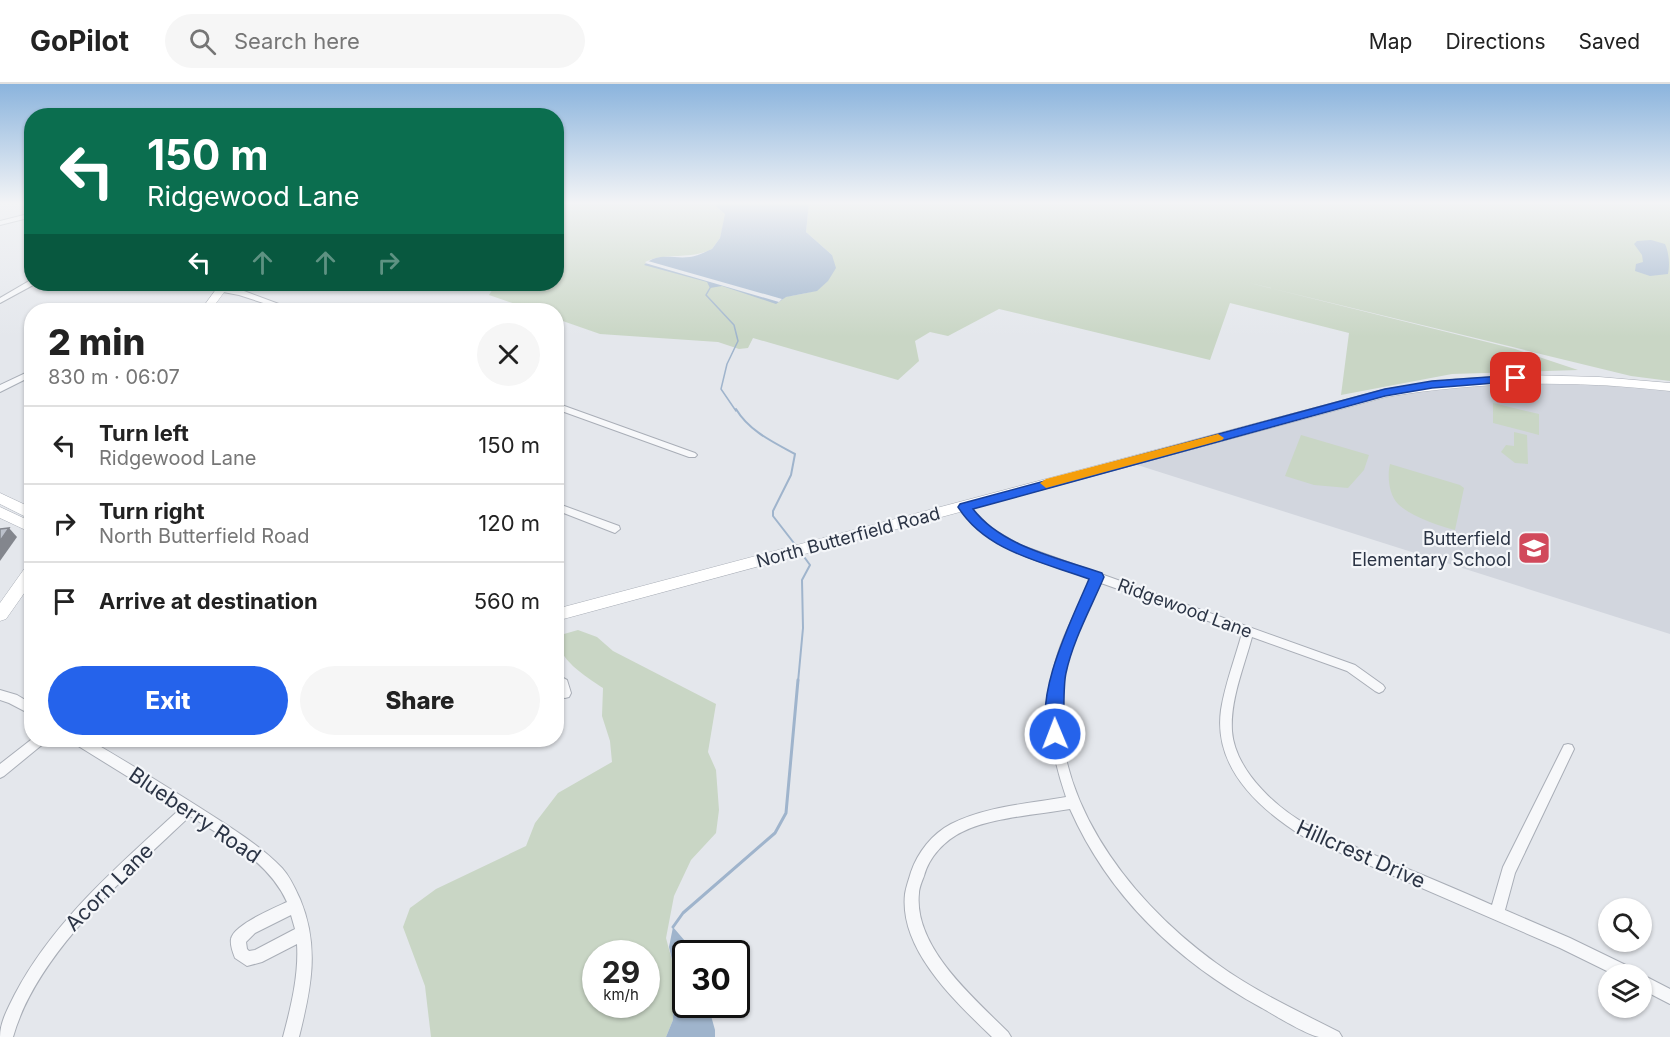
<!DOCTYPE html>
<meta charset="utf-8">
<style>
body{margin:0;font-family:Inter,sans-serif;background:#f6f6f6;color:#222;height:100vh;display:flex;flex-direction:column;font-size:22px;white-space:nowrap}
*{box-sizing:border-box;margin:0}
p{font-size:20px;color:#767676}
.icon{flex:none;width:33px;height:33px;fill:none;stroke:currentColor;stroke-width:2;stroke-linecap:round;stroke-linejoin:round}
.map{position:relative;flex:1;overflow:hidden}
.side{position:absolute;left:24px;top:219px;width:540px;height:444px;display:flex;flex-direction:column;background:#fff;border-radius:24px;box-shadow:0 2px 4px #0004}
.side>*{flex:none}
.hud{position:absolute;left:24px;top:24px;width:540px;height:183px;border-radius:24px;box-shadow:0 2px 4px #0004;background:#0b6e4f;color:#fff;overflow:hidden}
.buttons{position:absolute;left:1598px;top:814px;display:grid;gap:12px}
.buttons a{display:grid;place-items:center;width:54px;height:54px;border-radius:50%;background:#fff;box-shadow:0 2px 4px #0004;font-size:30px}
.speed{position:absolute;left:582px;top:856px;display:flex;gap:12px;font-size:30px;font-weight:700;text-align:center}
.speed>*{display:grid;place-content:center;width:78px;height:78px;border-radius:50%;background:#fff;box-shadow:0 2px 4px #0004;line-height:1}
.speed small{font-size:15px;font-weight:400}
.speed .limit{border:3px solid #111;border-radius:9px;background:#fff;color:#111}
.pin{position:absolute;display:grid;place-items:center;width:51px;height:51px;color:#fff;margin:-26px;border-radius:12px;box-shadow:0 3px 9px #0006}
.me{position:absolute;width:66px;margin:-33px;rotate:359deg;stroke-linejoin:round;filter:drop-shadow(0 0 4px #0008)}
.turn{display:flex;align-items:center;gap:21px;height:126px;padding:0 24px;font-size:27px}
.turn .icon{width:78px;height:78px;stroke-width:2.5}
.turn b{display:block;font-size:42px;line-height:51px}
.lanes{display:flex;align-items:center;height:57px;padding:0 24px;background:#0003;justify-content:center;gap:30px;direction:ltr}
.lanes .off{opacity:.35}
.round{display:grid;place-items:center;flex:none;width:63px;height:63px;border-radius:32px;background:#f6f6f6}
.headline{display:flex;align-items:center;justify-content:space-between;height:102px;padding:0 24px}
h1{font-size:36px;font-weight:800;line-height:45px}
.button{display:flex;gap:12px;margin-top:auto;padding:12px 24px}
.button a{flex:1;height:69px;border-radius:36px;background:#2563eb;color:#fff;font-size:24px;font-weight:800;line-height:69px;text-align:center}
.button a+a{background:#f6f6f6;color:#222}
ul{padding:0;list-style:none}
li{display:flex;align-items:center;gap:18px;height:78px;padding:0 24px;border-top:2px solid #e0e0e0}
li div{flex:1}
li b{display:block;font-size:22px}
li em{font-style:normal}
header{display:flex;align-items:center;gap:36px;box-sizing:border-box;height:84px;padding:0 30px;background:#fff;border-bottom:2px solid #e0e0e0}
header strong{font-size:28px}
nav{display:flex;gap:33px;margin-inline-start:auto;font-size:21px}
.search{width:420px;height:54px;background:#f6f6f6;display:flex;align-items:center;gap:15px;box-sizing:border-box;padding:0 21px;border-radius:33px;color:#767676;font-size:22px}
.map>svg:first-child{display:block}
.built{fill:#d2d6de}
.green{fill:#c9d6c5;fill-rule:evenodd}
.water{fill:#9fb4cc}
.pier{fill:#e4e7ec}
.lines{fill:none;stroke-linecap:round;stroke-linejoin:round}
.stream-far2{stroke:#9fb4cc;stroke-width:1.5}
.stream-far1{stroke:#9fb4cc;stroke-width:2}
.stream{stroke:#9fb4cc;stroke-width:3}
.street-casing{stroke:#a9aeb7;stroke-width:2}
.secondary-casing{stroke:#a9aeb7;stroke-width:1}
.street{fill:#f7f8fa;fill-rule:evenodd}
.secondary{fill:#fff;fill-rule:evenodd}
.shaded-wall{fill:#83868d}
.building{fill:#bbc0ca;stroke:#83868d;stroke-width:1.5}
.route{fill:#2563eb;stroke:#184099;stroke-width:1.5}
.slow{fill:#f59e0b}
.labels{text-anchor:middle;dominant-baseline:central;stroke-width:4.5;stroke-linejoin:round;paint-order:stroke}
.street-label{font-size:18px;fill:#2b3445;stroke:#f4f6f9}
.poi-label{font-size:18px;fill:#2b3445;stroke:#f4f6f9;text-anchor:end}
.near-street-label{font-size:21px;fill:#2b3445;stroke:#f4f6f9}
</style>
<header>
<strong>GoPilot</strong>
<div class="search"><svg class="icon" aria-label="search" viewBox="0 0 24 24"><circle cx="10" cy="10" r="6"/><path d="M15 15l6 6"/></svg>Search here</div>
<nav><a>Map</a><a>Directions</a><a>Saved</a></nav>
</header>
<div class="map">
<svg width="1670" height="953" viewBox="0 0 1670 953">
<rect width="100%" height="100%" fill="#e4e7ec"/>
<!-- built -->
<path class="built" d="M1503,294L1670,303V550L1128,378L1385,309Z"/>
<!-- green -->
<path class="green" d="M557,119H717V122L726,130L720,154L712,165C688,177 668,167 645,178L782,216L785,213C822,206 826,209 832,171L806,148L809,119H1670V297L1631,292L1250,199L1515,265L1578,286L1452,290L1341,311L1349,249L1230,219L1210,276L999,225L948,252L930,248L915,257L919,277L898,296L753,254L748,264L739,265L718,258L600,250L557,235L556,226H533L489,211L496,200H556Z
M1493,319L1539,330V351L1493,339Z
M1514,348L1527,351L1528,380L1515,379L1501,368L1506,361L1514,362Z
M1301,351L1369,371L1364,386L1348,404L1314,401L1285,392Z
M1390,380L1460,401L1464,404L1455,446C1439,442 1410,432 1398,420C1389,411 1387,392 1390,380Z
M578,546L597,553L613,567L716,620L708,668L716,686L719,726L716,749L691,776L674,812L666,854L675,888L673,936L666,953H431L425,902L403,843L410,824L436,805L526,762L535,739L558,709L612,678L610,657L602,632L603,604C585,592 557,575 557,552ZM596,870H646V921H596Z"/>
<!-- water -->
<path class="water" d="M717,119H809L806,148L832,171L836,184L828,197L817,207L786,213L776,220L722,202L710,204L707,198L644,181C658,168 672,175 690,173C698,172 705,168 712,165L720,154L725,130L716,122Z
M1651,156L1665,160C1669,169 1670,181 1668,190L1650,192L1635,187L1636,180L1643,178L1642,171L1634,160L1637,157Z
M673,843L685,857L689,870H686V921H708L715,946V953H666L673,936L675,888L669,863Z"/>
<!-- pier -->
<path class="pier" d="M648,177L782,215L779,218L645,179Z"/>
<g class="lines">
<!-- stream-far2 -->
<path class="stream-far2" d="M710,204L706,211L734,241L738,257L727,280L721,305L736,327"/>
<!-- stream-far1 -->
<path class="stream-far1" d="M736,325C749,347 773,358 795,370L791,391L773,427V432L797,463
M798,598L803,544L802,496L810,481L802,470"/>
<!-- stream -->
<path class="stream" d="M673,843L683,829L775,749L786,729L798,596"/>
<!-- street casing -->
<g class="street-casing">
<path id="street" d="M32,129V133L0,141V137Z
M29,197L35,200L0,219V214Z
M218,203L244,207L295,226H285L239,211L218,207Z
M32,286V292L0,308V301Z
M556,319L695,369L697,371L695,373H689L556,325Z
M556,419L619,442L620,445L615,449L556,426Z
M964,419L968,421L991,444L1020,461L1355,581L1383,601L1385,604L1383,607L1379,609L1375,607L1347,587L1252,553C1244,583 1230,616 1232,647C1235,688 1280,728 1315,745C1340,757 1366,767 1391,778C1425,792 1459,806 1492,821L1503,783L1564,661L1568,660L1572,661L1574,665L1515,789L1505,826L1570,854L1636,886L1638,891L1641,890L1670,905V920L1641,905V891H1615L1560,864L1304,753C1259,725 1213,684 1221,626C1225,600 1235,575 1242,549L1101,499C1086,528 1069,559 1064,592C1043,707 1128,815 1216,879C1254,907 1298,927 1339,948L1342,953C1334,953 1326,953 1319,953C1307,951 1274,931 1262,924C1178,878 1109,813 1070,725C1036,731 993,733 962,748C945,756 929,773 924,792C922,797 919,804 919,809C913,863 974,914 1008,948L1011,953H992C956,918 899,866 905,810C906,803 909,795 911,788C918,768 932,750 951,740C986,722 1028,720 1066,713C1051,669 1042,622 1056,576C1064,548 1079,522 1092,495C1045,478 989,467 959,423Z
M556,590L567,596L571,609L569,613L565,614L561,613L556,601Z
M0,606L17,611L32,620V631L9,619L0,616Z
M32,655L45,656L43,660L4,692L0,694V680Z
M73,656H89C131,680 172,706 213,732C236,747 262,763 282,784C290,793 295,804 300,815C320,863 311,905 299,953H283C291,923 299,891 297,860L262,878L247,882L235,874C233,869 230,861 231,855C233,841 274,824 287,818C269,778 226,755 190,732C128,791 37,868 13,953H0C0,938 8,924 15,910C54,836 119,781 180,725L75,660ZM291,831L295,845L255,866L249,867L247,865L246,858L255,849Z"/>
</g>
<!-- secondary casing -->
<g class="secondary-casing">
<path id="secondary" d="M220,200H230L211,226H201Z
M1527,291L1599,293L1670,299V307C1574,296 1481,297 1386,313L556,537V525L1385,305L1456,295Z
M0,409L32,424V436L0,420Z
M0,423L32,438V449L0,434Z
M32,479V498L6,535L0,537V519L27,481Z"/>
</g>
<!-- street -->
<use href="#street" class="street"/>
<!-- secondary -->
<use href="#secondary" class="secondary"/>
</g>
<!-- shaded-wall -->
<path class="shaded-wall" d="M9,444L17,453L0,477V457Z"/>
<!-- building -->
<path class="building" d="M9,444L0,457V445Z"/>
<!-- sky -->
<linearGradient id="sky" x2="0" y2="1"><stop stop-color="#8bb4dd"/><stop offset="0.47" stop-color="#f3f4f6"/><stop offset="1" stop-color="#f3f4f6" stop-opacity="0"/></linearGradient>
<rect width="1670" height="253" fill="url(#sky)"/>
<!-- route -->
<path class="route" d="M1516,291L1522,294L1520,297L1432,304L1385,312L973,425C1002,463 1059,474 1102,489L1104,493C1091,524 1073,556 1066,589C1062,606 1066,644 1061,655L1055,657L1050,655C1031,615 1073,533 1089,495C1043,478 986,468 958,423L960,420L1385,305L1432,297Z"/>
<!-- slow -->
<path class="slow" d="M1218,350L1224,354L1222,356L1046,404L1040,399L1046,395Z"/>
<!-- icons -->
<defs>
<g id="school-square" transform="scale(1.725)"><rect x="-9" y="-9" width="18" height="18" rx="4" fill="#d1495b" stroke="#f4f6f9"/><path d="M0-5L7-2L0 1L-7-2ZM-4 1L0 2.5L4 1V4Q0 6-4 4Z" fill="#fff"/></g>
</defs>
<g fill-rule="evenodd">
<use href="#school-square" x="1534" y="464"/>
</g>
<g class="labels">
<!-- street labels -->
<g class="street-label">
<text transform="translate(848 453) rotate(-15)">North Butterfield Road</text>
<text transform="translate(1185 524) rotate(20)">Ridgewood Lane</text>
</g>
<!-- poi labels -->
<g class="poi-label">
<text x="1511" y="454">Butterfield<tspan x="1511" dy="21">Elementary School</tspan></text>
</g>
<!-- near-street labels -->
<g class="near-street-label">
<text transform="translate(195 731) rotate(34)">Blueberry Road</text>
<text transform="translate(1361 770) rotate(24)">Hillcrest Drive</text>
<text transform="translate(109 803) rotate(-45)">Acorn Lane</text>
</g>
</g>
</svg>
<div class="buttons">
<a><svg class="icon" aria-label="search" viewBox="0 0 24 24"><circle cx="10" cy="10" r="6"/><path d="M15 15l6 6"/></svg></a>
<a><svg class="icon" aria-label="layers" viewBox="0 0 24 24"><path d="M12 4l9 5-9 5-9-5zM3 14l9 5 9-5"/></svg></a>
</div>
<div class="speed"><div>29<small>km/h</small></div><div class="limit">30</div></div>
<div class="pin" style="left:1516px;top:294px;background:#d93025"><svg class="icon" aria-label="arrive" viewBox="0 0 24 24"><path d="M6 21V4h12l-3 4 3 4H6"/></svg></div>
<svg class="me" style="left:1055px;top:650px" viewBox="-20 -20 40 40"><circle r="17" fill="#2563eb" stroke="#fff" stroke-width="3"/><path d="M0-11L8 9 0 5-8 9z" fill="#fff"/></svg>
<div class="hud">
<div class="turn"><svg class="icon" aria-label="left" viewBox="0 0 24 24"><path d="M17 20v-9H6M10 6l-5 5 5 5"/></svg><div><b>150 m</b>Ridgewood Lane</div></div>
<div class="lanes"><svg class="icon" aria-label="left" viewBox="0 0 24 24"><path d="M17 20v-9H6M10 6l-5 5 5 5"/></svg><svg class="icon off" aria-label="ahead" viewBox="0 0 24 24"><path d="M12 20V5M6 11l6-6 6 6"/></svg><svg class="icon off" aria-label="ahead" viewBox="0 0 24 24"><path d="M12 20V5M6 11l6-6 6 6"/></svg><svg class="icon off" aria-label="right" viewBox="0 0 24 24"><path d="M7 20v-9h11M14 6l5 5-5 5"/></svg></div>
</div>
<section class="side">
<div class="headline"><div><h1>2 min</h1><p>830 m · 06:07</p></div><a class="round"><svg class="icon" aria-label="close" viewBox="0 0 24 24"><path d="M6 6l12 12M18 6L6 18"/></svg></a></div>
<ul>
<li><svg class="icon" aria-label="left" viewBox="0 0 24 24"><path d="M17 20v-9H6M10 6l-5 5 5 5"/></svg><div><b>Turn left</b><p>Ridgewood Lane</p></div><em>150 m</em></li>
<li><svg class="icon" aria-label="right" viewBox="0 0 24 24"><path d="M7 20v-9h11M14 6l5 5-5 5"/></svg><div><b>Turn right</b><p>North Butterfield Road</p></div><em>120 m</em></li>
<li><svg class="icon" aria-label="arrive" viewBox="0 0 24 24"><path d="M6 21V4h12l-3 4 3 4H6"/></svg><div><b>Arrive at destination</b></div><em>560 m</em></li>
</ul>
<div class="button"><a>Exit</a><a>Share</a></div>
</section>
</div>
